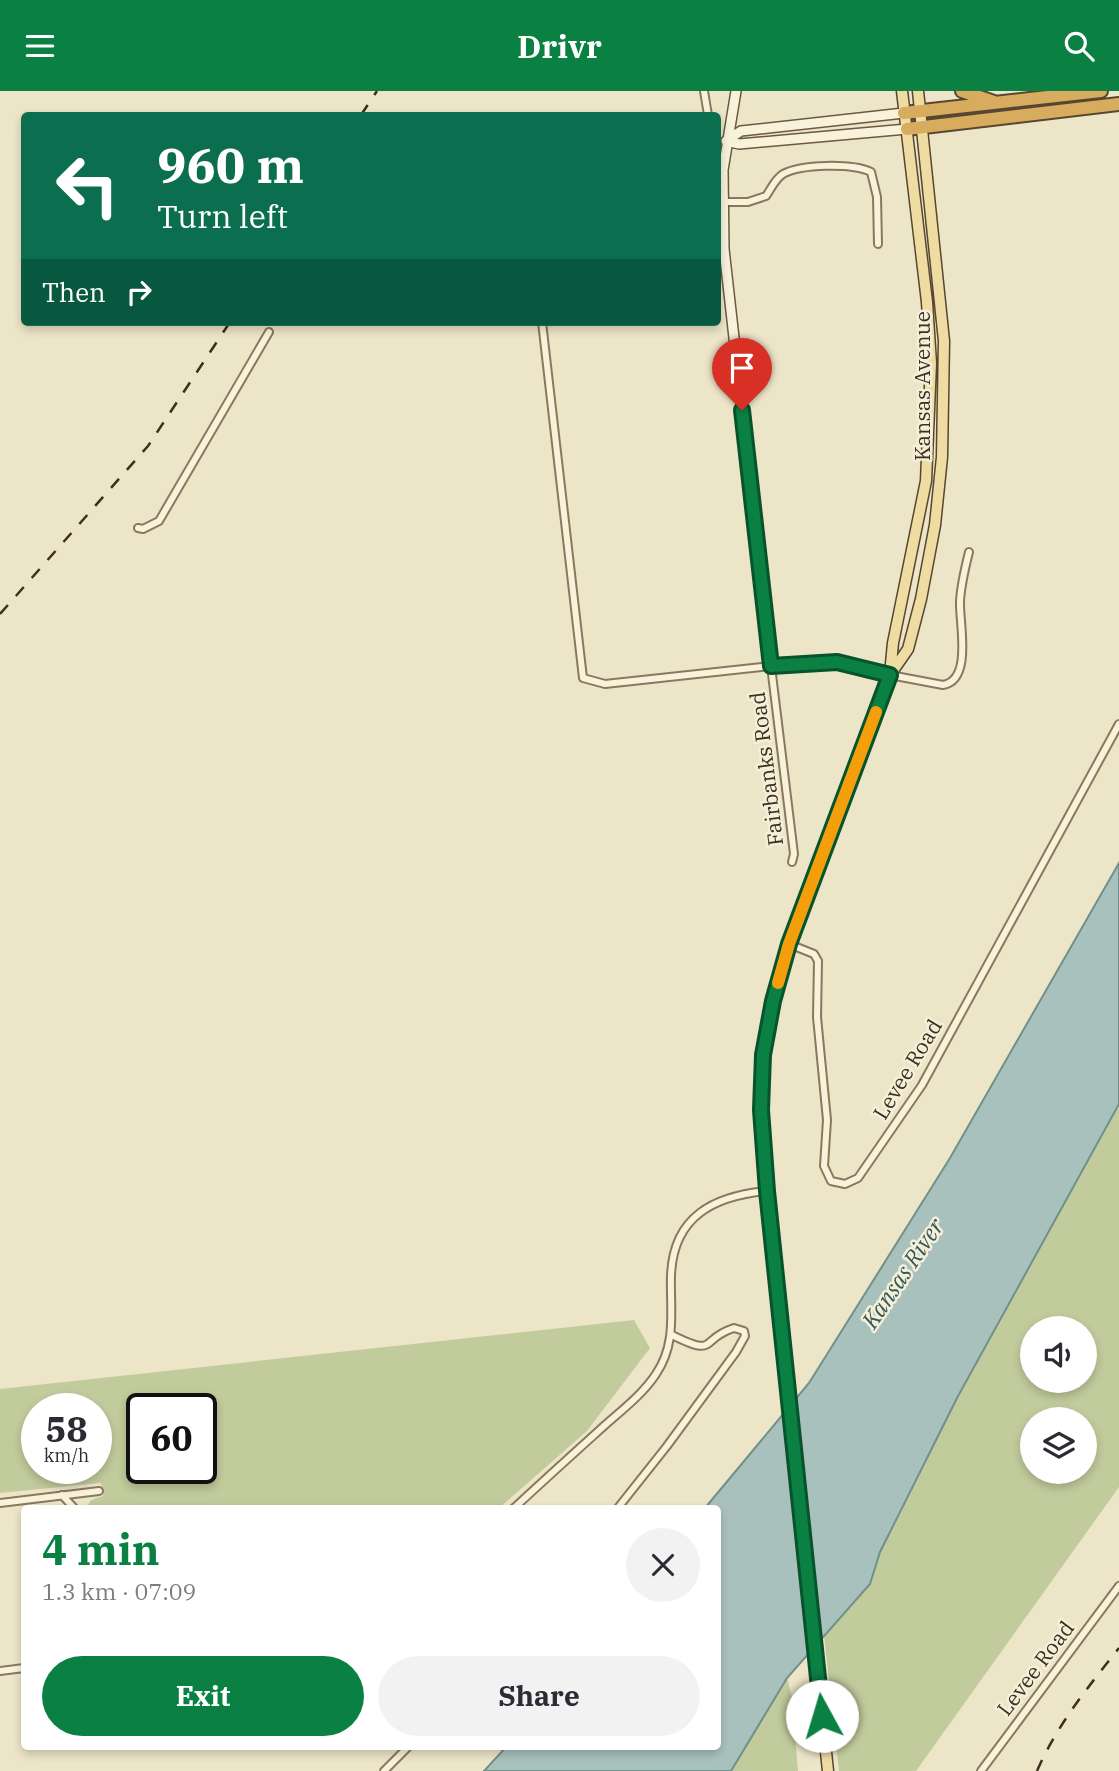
<!DOCTYPE html>
<meta charset="utf-8">
<style>
body{margin:0;font-family:"IBM Plex Serif",serif;background:#f2f2f3;color:#2b2b33;height:100vh;display:flex;flex-direction:column;font-size:26px;white-space:nowrap}
*{box-sizing:border-box;margin:0}
p{font-size:23px;color:#7c7c81}
.icon{flex:none;width:38px;height:38px;fill:none;stroke:currentColor;stroke-width:2;stroke-linecap:round;stroke-linejoin:round}
.map{position:relative;flex:1;overflow:hidden}
.side{position:absolute;left:21px;top:1414px;width:700px;height:245px;display:flex;flex-direction:column;background:#fff;border-radius:7px;box-shadow:0 4px 10px #0003}
.side>*{flex:none}
.top-card{position:absolute;left:21px;top:21px;width:700px;height:214px;border-radius:7px;box-shadow:0 4px 10px #0003;background:#0b6e4f;color:#fff;overflow:hidden}
.fabs{position:absolute;left:1020px;top:1225px;display:grid;gap:14px}
.fabs a{display:grid;place-items:center;width:77px;height:77px;border-radius:50%;background:#fff;box-shadow:0 4px 10px #0003;font-size:35px}
.speed{position:absolute;left:21px;top:1302px;display:flex;gap:14px;font-size:35px;font-weight:700;text-align:center}
.speed>*{display:grid;place-content:center;width:91px;height:91px;border-radius:50%;background:#fff;box-shadow:0 4px 10px #0003;line-height:1}
.speed small{font-size:18px;font-weight:400}
.speed .limit{border:4px solid #111;border-radius:10px;background:#fff;color:#111}
.pin{position:absolute;display:grid;place-items:center;width:60px;height:60px;color:#fff;margin:-72px -30px;border-radius:50% 50% 50% 0;rotate:-45deg;box-shadow:0 0 7px #0007}
.pin .icon{rotate:45deg}
.me{position:absolute;width:77px;margin:-38px;rotate:354deg;stroke-linejoin:round;filter:drop-shadow(0 0 5px #0008)}
.turn{display:flex;align-items:center;gap:24px;height:147px;padding:0 21px;font-size:32px}
.turn .icon{width:91px;height:91px;stroke-width:2.5}
.turn b{display:block;font-size:49px;line-height:60px}
.then{display:flex;align-items:center;height:66px;padding:0 21px;background:#0003;gap:14px;font-size:26px}
.round{display:grid;place-items:center;flex:none;width:74px;height:74px;border-radius:37px;background:#f2f2f3}
.head{display:flex;align-items:center;justify-content:space-between;height:119px;padding:0 21px}
h1{font-size:42px;font-weight:700;line-height:52px;color:#0b8043}
.cta{display:flex;gap:14px;margin-top:auto;padding:14px 21px}
.cta a{flex:1;height:80px;border-radius:42px;background:#0b8043;color:#fff;font-size:28px;font-weight:700;line-height:80px;text-align:center}
.cta a+a{background:#f2f2f3;color:#2b2b33}
header{display:flex;justify-content:space-between;align-items:center;height:91px;padding:0 21px;background:#0b8043;color:#fff;font-size:32px;font-weight:700}
.map>svg:first-child{display:block}
.green{fill:#c2cb9c;fill-rule:evenodd}
.water{fill:#a9c1bc;stroke:#70908a;stroke-width:2}
.lines{fill:none;stroke-linecap:round;stroke-linejoin:round}
.street-casing{stroke:#89785e;stroke-width:10}
.secondary-casing{stroke:#6b5941;stroke-width:12}
.primary-casing{stroke:#574631;stroke-width:13}
.highway-casing{stroke:#574631;stroke-width:16}
.street{stroke:#f8f2db;stroke-width:6}
.secondary{stroke:#f8f2db;stroke-width:9}
.primary{stroke:#eedca2;stroke-width:10}
.highway{stroke:#d8ac5e;stroke-width:12}
.rail{stroke:#3a2f21;stroke-width:2.5;stroke-dasharray:12 12;stroke-linecap:butt}
.route-casing{stroke:#07532c;stroke-width:18}
.route{stroke:#0b8043;stroke-width:12}
.slow{stroke:#f59e0b;stroke-width:12}
.labels{text-anchor:middle;dominant-baseline:central;stroke-width:5;stroke-linejoin:round;paint-order:stroke}
.street-label{font-size:21px;fill:#3a2f21;stroke:#f5efd8}
.water-label{font-size:23px;font-style:italic;fill:#315859;stroke:#f5efd8}
</style>
<header><svg class="icon" aria-label="menu" viewBox="0 0 24 24"><path d="M4 6h16M4 12h16M4 18h16"/></svg>Drivr<svg class="icon" aria-label="search" viewBox="0 0 24 24"><circle cx="10" cy="10" r="6"/><path d="M15 15l6 6"/></svg></header>
<div class="map">
<svg width="1119" height="1680" viewBox="0 0 1119 1680">
<rect width="100%" height="100%" fill="#ede5c8"/>
<!-- green -->
<path class="green" d="M1119,1013V1396L916,1680H839L824,1544L870,1493L880,1461L957,1307ZM1032,1237H1085V1290H1032ZM1032,1328H1085V1381H1032Z
M634,1229L650,1257L587,1340L499,1417H86L91,1409L103,1405L101,1392L0,1402V1298ZM37,1318H96V1377H37ZM142,1318H201V1377H142Z
M787,1587L792,1606L798,1680H731Z"/>
<!-- water -->
<path class="water" d="M1119,772V1013L957,1307L880,1461L870,1493L787,1587L731,1680H484L506,1656H718V1418L705,1417L809,1292L950,1067Z"/>
<g class="lines">
<!-- street casing -->
<g class="street-casing">
<path id="street" d="M704,0L708,24
M722,111H748L766,105C771,98 775,88 783,83C801,73 852,72 871,81L877,106L878,153
M542,231L583,587L605,593L771,575L794,763L792,771
M138,437L143,438L159,430L269,241
M890,584L943,594C973,589 959,532 960,510C961,493 965,477 969,461
M789,853L814,863L818,870L817,926L827,1029L824,1075L831,1090L845,1093L858,1087L922,994L1119,633
M62,1404L75,1418
M0,1412L99,1400
M513,1418C543,1390 573,1363 604,1335C622,1319 643,1303 656,1283C677,1252 670,1220 671,1185C673,1125 714,1105 767,1100
M617,1418L667,1355L736,1261L745,1245L744,1240L734,1237C699,1248 718,1267 672,1244
M0,1580L24,1577
M384,1680L408,1656
M981,1680L1119,1495"/>
</g>
<!-- secondary casing -->
<g class="secondary-casing">
<path id="secondary" d="M736,0L723,79L724,158L771,575L837,571L890,584
M726,50L741,40L904,22
M726,50L739,53L907,38"/>
</g>
<!-- primary casing -->
<g class="primary-casing">
<path id="primary" d="M890,583L893,552L926,390L931,272L927,211L902,0
M828,1680L767,1100L761,1019L763,964L773,910L789,853L890,584L908,558L921,508L935,434L942,366L944,250L918,0"/>
</g>
<!-- highway casing -->
<g class="highway-casing">
<path id="highway" d="M962,0L994,11
M904,22L1101,0
M907,38L1119,13"/>
</g>
<!-- street -->
<use href="#street" class="street"/>
<!-- secondary -->
<use href="#secondary" class="secondary"/>
<!-- primary -->
<use href="#primary" class="primary"/>
<!-- highway -->
<use href="#highway" class="highway"/>
<!-- rail -->
<path class="rail" d="M361,24L377,0
M0,523L148,355L230,231
M1037,1680C1057,1634 1088,1596 1119,1557"/>
</g>
<g class="lines">
<!-- route casing -->
<g class="route-casing">
<path id="route" d="M742,319L771,575L837,571L890,584L789,853L773,910L763,964L761,1019L767,1100L822,1625"/>
</g>
<!-- route -->
<use href="#route" class="route"/>
<!-- slow -->
<path class="slow" d="M778,892L789,853L876,621"/>
</g>
<g class="labels">
<!-- street labels -->
<g class="street-label">
<text transform="translate(922 295) rotate(-90)">Kansas Avenue</text>
<text transform="translate(766 678) rotate(-97)">Fairbanks Road</text>
<text transform="translate(907 978) rotate(-59)">Levee Road</text>
<text transform="translate(1035 1577) rotate(-53)">Levee Road</text>
</g>
<!-- water labels -->
<g class="water-label">
<text transform="translate(902 1182) rotate(-56)">Kansas River</text>
</g>
</g>
</svg>
<div class="fabs">
<a><svg class="icon" aria-label="sound" viewBox="0 0 24 24"><path d="M4 9h4l5-4v14l-5-4H4zM17 9q2 3 0 6"/></svg></a>
<a><svg class="icon" aria-label="layers" viewBox="0 0 24 24"><path d="M12 4l9 5-9 5-9-5zM3 14l9 5 9-5"/></svg></a>
</div>
<div class="speed"><div>58<small>km/h</small></div><div class="limit">60</div></div>
<div class="pin" style="left:742px;top:319px;background:#d93025"><svg class="icon" aria-label="arrive" viewBox="0 0 24 24"><path d="M6 21V4h12l-3 4 3 4H6"/></svg></div>
<svg class="me" style="left:822px;top:1625px" viewBox="-20 -20 40 40"><circle r="19" fill="#fff"/><path d="M0-13L10 11 0 6-10 11z" fill="#0b8043"/></svg>
<div class="top-card">
<div class="turn"><svg class="icon" aria-label="left" viewBox="0 0 24 24"><path d="M17 20v-9H6M10 6l-5 5 5 5"/></svg><div><b>960 m</b>Turn left</div></div>
<div class="then">Then<svg class="icon" aria-label="right" viewBox="0 0 24 24"><path d="M7 20v-9h11M14 6l5 5-5 5"/></svg></div>
</div>
<section class="side">
<div class="head"><div><h1>4 min</h1><p>1.3 km · 07:09</p></div><a class="round"><svg class="icon" aria-label="close" viewBox="0 0 24 24"><path d="M6 6l12 12M18 6L6 18"/></svg></a></div>
<div class="cta"><a>Exit</a><a>Share</a></div>
</section>
</div>
